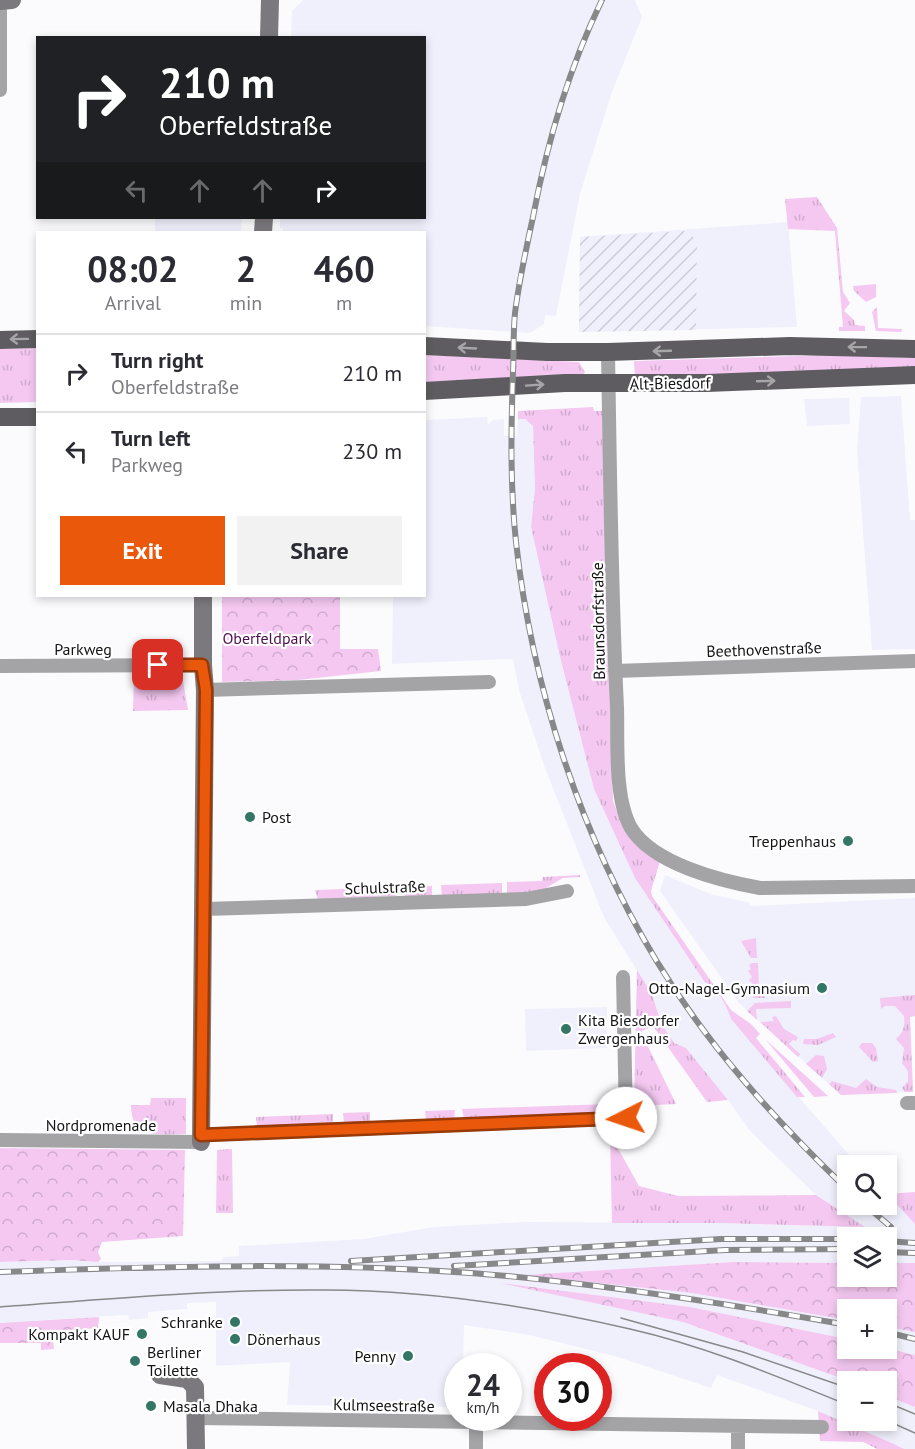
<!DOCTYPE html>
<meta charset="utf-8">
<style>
body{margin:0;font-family:"PT Sans",sans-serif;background:#f2f2f3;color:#2b2b33;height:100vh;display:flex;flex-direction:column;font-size:22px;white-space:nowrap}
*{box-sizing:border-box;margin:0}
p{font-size:20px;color:#7c7c81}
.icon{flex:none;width:33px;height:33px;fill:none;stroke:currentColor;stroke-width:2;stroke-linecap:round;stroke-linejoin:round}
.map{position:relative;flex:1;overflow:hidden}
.side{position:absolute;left:36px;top:231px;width:390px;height:366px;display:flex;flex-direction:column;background:#fff;border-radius:0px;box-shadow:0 3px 9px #0003}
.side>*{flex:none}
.hud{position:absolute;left:36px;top:36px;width:390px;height:183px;border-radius:0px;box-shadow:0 3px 9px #0003;background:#202124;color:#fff;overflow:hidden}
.tools{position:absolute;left:837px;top:1155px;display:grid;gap:12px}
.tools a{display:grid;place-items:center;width:60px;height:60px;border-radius:0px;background:#fff;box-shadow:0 3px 9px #0003;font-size:30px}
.speed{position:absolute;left:444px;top:1353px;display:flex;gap:12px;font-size:30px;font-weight:700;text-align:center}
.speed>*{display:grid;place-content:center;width:78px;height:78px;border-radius:50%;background:#fff;box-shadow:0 3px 9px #0003;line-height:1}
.speed small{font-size:15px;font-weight:400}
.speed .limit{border:9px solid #d22;background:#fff;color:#111}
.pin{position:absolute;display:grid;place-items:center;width:51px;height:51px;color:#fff;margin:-26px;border-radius:12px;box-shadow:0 3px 9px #0006}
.me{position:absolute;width:66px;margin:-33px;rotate:266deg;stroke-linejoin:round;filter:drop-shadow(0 0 4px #0008)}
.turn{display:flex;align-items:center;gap:21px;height:126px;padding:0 24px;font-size:27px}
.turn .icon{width:78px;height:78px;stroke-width:2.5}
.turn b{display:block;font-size:42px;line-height:51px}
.lanes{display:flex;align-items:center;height:57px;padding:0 24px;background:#0003;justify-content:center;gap:30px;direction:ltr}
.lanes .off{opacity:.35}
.eta{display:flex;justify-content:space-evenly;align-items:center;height:102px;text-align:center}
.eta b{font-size:36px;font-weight:700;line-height:42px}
.button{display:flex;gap:12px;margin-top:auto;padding:12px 24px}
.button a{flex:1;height:69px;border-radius:0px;background:#ea580c;color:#fff;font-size:24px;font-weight:700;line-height:69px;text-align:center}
.button a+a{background:#f2f2f3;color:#2b2b33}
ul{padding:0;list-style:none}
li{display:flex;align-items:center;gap:18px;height:78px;padding:0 24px;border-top:2px solid #e1e1e2}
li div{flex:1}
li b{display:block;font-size:22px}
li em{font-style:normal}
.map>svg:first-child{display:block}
.built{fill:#f0f0fd}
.industrial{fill:url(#industrial-furrows)}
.grass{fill:url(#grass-tufts)}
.forest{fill:url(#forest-crowns)}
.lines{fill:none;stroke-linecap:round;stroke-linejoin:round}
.street{stroke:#a4a3a6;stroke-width:14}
.secondary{stroke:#7b797d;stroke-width:18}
.primary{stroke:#5e5c60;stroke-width:18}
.tram{stroke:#88888a;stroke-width:1.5}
.rail-casing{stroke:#88888a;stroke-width:6}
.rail{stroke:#fff;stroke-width:4;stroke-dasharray:11;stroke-linecap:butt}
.oneway{stroke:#a6a5a8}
.route-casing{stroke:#983908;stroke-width:15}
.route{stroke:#ea580c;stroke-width:10}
.poi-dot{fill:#347666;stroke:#fff;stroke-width:2}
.labels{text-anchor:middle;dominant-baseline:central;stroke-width:4.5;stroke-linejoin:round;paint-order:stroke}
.street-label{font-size:16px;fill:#141416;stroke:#fff}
.park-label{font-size:16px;fill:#4d104d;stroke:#fff}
.poi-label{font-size:16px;fill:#141416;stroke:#fff;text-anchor:start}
</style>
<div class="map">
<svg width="915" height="1449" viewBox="0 0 915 1449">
<defs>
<pattern id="industrial-furrows" width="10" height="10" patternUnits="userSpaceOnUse" patternTransform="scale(1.5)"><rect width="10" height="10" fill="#f0f0fd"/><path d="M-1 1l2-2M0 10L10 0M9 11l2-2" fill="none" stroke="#cdcdd8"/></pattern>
<pattern id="grass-tufts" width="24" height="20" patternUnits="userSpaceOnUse" patternTransform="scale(1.5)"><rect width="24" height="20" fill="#f4c8f1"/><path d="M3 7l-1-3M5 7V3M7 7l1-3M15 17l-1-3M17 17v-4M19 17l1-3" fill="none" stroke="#d0abce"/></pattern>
<pattern id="forest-crowns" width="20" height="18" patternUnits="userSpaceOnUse" patternTransform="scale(1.5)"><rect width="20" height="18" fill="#f4c8f1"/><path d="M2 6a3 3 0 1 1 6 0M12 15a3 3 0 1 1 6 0" fill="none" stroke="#d0abce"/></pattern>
</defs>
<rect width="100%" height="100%" fill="#fbfbfe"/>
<!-- built -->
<path class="built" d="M303,0H635L642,17L612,92L580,194L556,316L545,315L544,324L530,333L425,326L424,232H283V228H280V218H424V38L291,37L292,11Z
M155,218H242L241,232H155Z
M788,222L797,327L579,332L580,237Z
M901,396L910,520H915V649L872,650L857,451L861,397Z
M849,398L850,424L807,426L804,399Z
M487,417L488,425L493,420L504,419V436H517L518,419H525L533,426L535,489L531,527L560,657L594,789L635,878L704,981L713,986L727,1008L731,1019L858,1165L848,1166V1204H886L887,1194L915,1224V1263H887L886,1238H848L847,1263L733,1262L531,1275L692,1293L847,1320V1339L690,1307L511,1285L683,1322L849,1381L848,1382V1420H886L887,1396L915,1407V1449H904L818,1411L717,1375L711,1388L618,1357L529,1335L464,1325L463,1366H458L457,1407L287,1405L290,1362L216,1366V1302L187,1303V1309L148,1312V1318L129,1320L128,1315H126L0,1323V1262L72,1260L98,1262L221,1261L224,1257L239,1256V1246L363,1239L434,1227L524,1222L720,1223L864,1227L816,1195L751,1132L728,1100L686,1048L674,1043L661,1023L652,994L606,921L601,910L545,768L519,690L513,659L392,664L393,596H424L425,420Z
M665,875L713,895L748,902L751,906L915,898V1016L910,1017L913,1092L841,1095L739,1003L660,891Z
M607,1007V1048L526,1051L525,1009Z
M887,1327L915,1332V1355L887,1348Z"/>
<!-- industrial -->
<path class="industrial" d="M687,231L697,241L696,330L579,332L580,237Z"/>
<!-- grass -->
<path class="grass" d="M817,197L837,228L843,292L850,303L844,311L854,320L855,325L865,326V331H839V327H843L835,231L788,229L785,199Z
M876,284V297L866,302L854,291L853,286Z
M877,307L878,328L902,329L901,332L876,331L872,312Z
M37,348V402L0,403V349Z
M425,355L579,362L585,372L582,376L425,385Z
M832,355L915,358V368L635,378L634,361Z
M593,407L594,411H602L613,801L623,826L660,861L651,891L652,896L731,1010L751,1024L760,1034L756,1038L805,1097H797L731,1019C726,1004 718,989 704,981L635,878L594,789L560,657L531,527L535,489L533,426L525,419H518V411Z
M134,675H182L188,710L133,711Z
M580,875V877L563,878L541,891L507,894V882L542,881L543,877Z
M502,883V894L442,897L441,885Z
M432,886V897L405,898L403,887Z
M398,887L396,896L318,899L315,890Z
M756,938L757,958H751L741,941Z
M752,963H758L759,988L764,989L765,998H753L752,983L749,980L752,977L748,971L751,969L749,965Z
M637,970L652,994L661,1023L674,1043L686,1048L728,1100L707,1102L653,1026L642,1031V1034L676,1104L634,1106Z
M915,995V1016L910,1017L913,1092H905L902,1088L908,1081V1071L902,1063L904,1048L896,1039C904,1032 905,1026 904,1016L895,1006H885L881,1009L880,998Z
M791,1001V1008L756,1009L757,1020L747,1011L755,1003Z
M776,1016L784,1029L798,1037L796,1041L793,1040L789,1044L800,1054L798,1057L760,1022L774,1021L772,1017Z
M833,1033L836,1037L818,1045L803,1044L804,1039H817Z
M765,1039L828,1096L814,1097Z
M862,1043H872L876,1048L878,1061L873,1062L859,1047Z
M816,1055L824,1056L827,1069L822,1078L806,1064Z
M866,1079L877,1087L896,1090L897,1093L841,1095L829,1084L832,1081L856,1088Z
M151,1098H186V1134C160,1134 131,1140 131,1105H150Z
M609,1104L607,1111L601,1114L464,1119L462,1109Z
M455,1110L454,1119L426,1120L425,1111Z
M370,1112V1122L344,1123L343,1113Z
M333,1114V1124L257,1127L256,1117Z
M610,1134L639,1186L678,1196L816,1195L865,1227L720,1223H612Z
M232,1149L233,1213H216L217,1150Z
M915,1192V1224L887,1194Z
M818,1411L894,1444L904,1449H877L863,1442L820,1441Z"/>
<!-- forest -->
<path class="forest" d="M222,596H340V649H378L381,671L298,680L222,682Z
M0,1148L185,1150L183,1236L102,1242L98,1252L101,1259L98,1262L72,1260L0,1262Z
M733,1262L847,1263L848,1276H886L887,1263H915V1332L887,1327L886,1310H848L847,1320L692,1293L526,1275Z
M500,1283L690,1307L847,1339L848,1348H887L915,1355V1407L887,1396L886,1382L849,1381L683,1322Z
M99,1317L98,1328L52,1331L54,1349L41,1350V1343H0V1323Z"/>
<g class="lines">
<!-- street -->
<path class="street" d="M0,4V90
M608,352C610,471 611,589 617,707C618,742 614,798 631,828C653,864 721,881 760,888L915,886
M0,666L203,665
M615,671L915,661
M205,690L489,682
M204,909L526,899L567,891
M907,1103H915
M201,1135L626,1118L623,977
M0,1140L201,1142
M197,1418L822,1427
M476,1449V1422
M738,1449V1426"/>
<!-- secondary -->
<path class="secondary" d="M0,1L12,0
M269,38L270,0
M263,232L264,218
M201,1142L205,690L203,665V596
M160,1375L187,1379L195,1387L196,1449"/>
<!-- primary -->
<path class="primary" d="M0,340L38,339
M424,346L547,352H608L790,346L915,349
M424,391L565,383H707L915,375
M0,417H38"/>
<!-- tram -->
<path class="tram" d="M0,1307C108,1299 217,1289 325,1290C428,1290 530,1306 630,1329C705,1346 776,1376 848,1405
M621,1318L743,1352L848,1388
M886,1402L915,1414
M886,1420L915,1433"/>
<!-- rail casing -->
<g class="rail-casing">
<path id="rail" d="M602,0C569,68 547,143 533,217C526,249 519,281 515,313C513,333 514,353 513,372C511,429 510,485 516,542C532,687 580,834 656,960C708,1046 775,1120 848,1190
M864,1204L891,1227
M886,1241L915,1243
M886,1252L915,1253
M351,1261L721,1239H848
M454,1266L725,1250L848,1249
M0,1272C168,1266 339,1261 507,1276C621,1287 734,1305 848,1325
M886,1332L915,1339"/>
</g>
<!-- rail -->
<use href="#rail" class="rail"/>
</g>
<!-- one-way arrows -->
<defs><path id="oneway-shaft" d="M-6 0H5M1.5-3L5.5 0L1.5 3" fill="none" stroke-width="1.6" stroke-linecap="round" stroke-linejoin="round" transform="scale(1.5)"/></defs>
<g class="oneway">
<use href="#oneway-shaft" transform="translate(19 339) rotate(179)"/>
<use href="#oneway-shaft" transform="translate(857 347) rotate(-179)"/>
<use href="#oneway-shaft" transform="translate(467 348) rotate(-177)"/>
<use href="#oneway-shaft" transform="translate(662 351) rotate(178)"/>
<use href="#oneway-shaft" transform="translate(766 381) rotate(-2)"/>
<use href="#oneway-shaft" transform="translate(535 385) rotate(-4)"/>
</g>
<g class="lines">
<!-- route casing -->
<g class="route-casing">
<path id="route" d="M158,665H202L206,690L201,1135L626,1118"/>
</g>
<!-- route -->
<use href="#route" class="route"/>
</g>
<!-- markers -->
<g class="poi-dot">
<circle cx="250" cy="817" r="6"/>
<circle cx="848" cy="841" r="6"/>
<circle cx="822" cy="988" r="6"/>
<circle cx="566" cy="1029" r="6"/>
<circle cx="235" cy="1322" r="6"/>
<circle cx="142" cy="1334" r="6"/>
<circle cx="235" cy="1339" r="6"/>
<circle cx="408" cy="1356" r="6"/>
<circle cx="135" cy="1361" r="6"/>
<circle cx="151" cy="1406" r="6"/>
</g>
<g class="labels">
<!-- street labels -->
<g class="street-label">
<text transform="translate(670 383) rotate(-1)">Alt-Biesdorf</text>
<text transform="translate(598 621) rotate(-91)">Braunsdorfstraße</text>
<text x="83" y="649">Parkweg</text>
<text transform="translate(764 649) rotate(-2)">Beethovenstraße</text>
<text transform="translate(385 887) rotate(-2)">Schulstraße</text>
<text x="101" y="1125">Nordpromenade</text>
<text transform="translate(384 1405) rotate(1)">Kulmseestraße</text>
</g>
<!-- park labels -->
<g class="park-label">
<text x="267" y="638">Oberfeldpark</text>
</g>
<!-- poi labels -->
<g class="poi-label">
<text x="262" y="817">Post</text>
<text x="836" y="841" text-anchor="end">Treppenhaus</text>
<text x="810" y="988" text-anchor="end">Otto-Nagel-Gymnasium</text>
<text x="578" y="1020">Kita Biesdorfer<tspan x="578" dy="18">Zwergenhaus</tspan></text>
<text x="223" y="1322" text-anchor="end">Schranke</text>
<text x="130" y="1334" text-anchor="end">Kompakt KAUF</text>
<text x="247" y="1339">Dönerhaus</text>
<text x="147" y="1352">Berliner<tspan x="147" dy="18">Toilette</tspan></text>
<text x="396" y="1356" text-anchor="end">Penny</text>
<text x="163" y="1406">Masala Dhaka</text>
</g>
</g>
</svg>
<div class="tools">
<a><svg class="icon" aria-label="search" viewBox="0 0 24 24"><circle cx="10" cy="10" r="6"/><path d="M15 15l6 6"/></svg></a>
<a><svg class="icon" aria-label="layers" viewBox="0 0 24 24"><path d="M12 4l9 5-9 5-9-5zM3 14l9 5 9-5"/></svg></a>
<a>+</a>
<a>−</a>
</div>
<div class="speed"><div>24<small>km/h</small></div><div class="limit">30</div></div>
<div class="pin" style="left:158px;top:665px;background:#d93025"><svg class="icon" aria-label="arrive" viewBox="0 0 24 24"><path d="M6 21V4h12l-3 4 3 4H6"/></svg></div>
<svg class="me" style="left:626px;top:1118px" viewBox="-20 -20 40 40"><circle r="19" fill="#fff"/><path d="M0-13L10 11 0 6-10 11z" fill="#ea580c"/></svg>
<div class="hud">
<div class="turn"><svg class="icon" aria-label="right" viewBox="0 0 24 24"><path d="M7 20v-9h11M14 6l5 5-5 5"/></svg><div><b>210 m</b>Oberfeldstraße</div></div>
<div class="lanes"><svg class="icon off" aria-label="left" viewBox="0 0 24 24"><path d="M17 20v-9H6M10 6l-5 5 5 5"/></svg><svg class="icon off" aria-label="ahead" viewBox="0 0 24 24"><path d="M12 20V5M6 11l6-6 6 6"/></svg><svg class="icon off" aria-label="ahead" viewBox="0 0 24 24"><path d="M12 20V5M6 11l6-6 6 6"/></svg><svg class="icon" aria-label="right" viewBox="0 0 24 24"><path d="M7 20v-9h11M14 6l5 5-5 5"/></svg></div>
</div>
<section class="side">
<div class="eta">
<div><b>08:02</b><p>Arrival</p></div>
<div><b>2</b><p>min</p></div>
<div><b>460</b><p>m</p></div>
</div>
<ul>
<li><svg class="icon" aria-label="right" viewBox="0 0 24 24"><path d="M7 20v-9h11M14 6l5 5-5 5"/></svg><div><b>Turn right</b><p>Oberfeldstraße</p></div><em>210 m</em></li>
<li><svg class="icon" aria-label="left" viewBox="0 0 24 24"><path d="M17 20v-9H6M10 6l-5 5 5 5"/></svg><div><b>Turn left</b><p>Parkweg</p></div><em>230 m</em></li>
</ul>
<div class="button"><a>Exit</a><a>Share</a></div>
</section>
</div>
